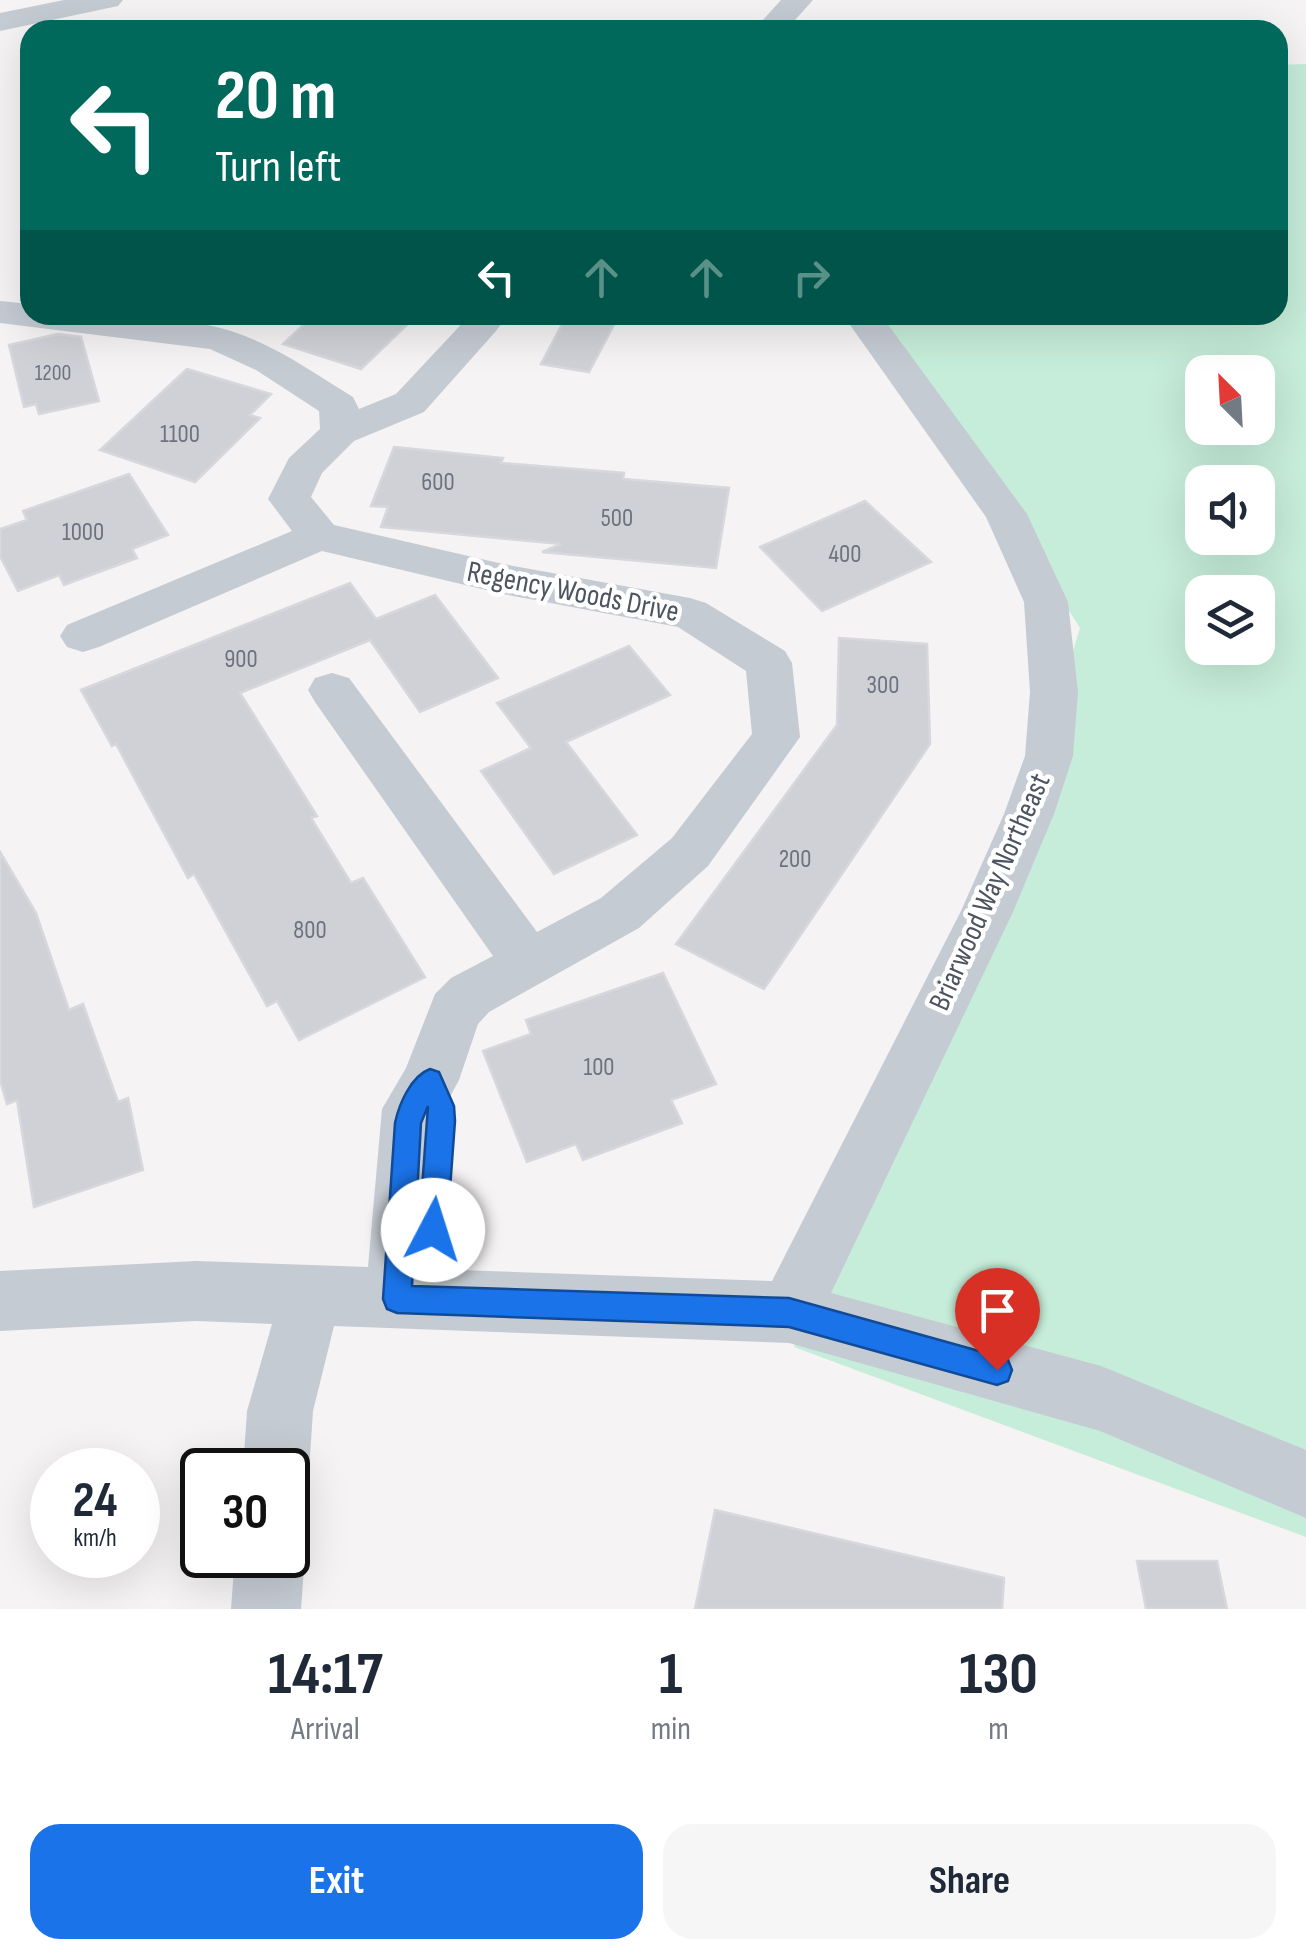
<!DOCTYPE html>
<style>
body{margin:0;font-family:"Sofia Sans Condensed",sans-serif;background:#f6f6f7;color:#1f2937;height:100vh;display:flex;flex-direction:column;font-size:38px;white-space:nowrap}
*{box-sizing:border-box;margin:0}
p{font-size:32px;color:#747a83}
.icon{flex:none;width:55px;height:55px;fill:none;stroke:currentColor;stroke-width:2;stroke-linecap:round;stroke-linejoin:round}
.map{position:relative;height:1609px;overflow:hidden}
.side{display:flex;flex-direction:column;background:#fff;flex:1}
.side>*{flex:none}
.hud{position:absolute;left:20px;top:20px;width:1268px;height:305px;border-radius:30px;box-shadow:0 10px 40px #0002;background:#00695c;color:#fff;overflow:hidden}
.needle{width:65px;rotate:336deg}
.fabs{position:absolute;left:1185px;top:355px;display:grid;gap:20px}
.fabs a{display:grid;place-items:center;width:90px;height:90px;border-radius:20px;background:#fff;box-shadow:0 10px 40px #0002;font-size:50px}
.speed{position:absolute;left:30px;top:1448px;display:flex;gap:20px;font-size:50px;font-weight:700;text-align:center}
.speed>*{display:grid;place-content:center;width:130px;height:130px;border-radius:50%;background:#fff;box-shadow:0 10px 40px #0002;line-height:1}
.speed small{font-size:25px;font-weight:400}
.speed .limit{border:5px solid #111;border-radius:15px;background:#fff;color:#111}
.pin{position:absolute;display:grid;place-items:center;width:85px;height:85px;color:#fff;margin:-102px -42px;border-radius:50% 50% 50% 0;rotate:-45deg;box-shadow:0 0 10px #0007}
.pin .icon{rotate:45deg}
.me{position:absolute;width:110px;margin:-55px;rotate:5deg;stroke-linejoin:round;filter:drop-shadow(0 0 8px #0008)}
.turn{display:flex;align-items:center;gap:35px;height:210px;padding:0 30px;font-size:45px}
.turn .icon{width:130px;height:130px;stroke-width:2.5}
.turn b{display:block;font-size:70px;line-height:85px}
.lanes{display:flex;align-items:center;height:95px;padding:0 30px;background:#0003;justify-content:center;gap:50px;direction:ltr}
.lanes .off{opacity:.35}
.eta{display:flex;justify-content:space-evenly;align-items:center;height:170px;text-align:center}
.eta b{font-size:60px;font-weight:700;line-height:70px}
.primary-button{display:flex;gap:20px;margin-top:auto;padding:20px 30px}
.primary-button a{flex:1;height:115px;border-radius:30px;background:#1a73e8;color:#fff;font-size:40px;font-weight:700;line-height:115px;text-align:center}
.primary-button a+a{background:#f6f6f7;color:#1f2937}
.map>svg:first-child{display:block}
.green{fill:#c6edd9;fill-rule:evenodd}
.building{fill:#d0d1d6;stroke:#d7d8dd;stroke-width:2.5}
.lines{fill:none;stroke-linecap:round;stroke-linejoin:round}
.minor{fill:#c5cbd3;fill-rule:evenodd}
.route{fill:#1a73e8;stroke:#114b97;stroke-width:2.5}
.labels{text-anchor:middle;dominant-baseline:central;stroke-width:9;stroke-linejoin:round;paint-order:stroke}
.far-number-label{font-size:22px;fill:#6d737d}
.number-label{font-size:25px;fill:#6d737d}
.street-label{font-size:30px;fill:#4c545f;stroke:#fff}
</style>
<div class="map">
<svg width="1306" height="1609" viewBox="0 0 1306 1609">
<rect width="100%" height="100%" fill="#f5f3f3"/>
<!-- green -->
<path class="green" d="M1306,64V1537L794,1347L1019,826L1080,628L929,388L876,315H1278V65ZM1202,372H1258V428H1202ZM1202,482H1258V538H1202ZM1202,592H1258V648H1202Z"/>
<!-- building -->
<path class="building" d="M314,315H417L361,369L283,344Z
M567,315H619L589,372L541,364Z
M58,334L81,337L99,401L39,414L36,404L24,407L9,345Z
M187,369L271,394L250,415L260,418L195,482L100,450Z
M394,447L503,458L501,463L624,473L623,479L729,488L716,568L542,552L561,544L381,527L388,507L371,506Z
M129,474L168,535L132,549L137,558L64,585L59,575L18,591L0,556V529L27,520L23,511Z
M865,501L931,562L822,611L760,547Z
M350,583L376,619L435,595L498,678L420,712L370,640L240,693L317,816L311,818L351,883L363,878L425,977L299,1040L277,1001L267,1006L194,874L188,878L116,744L112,746L81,690Z
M839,638L927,644L930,744L764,989L676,944L837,725Z
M629,646L670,695L566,742L637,835L554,874L481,771L531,748L497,703Z
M0,852L36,913L69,1010L83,1004L118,1102L128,1098L143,1170L34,1207L17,1100L7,1104L0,1080Z
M663,973L716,1084L671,1100L682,1123L583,1160L576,1144L527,1162L483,1051L531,1034L526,1020Z
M715,1510L1004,1578L1002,1609H695Z
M1137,1561H1217L1227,1609H1146Z"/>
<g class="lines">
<!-- minor -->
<path class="minor" d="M64,0H123L118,6L0,31V13Z
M781,0H813L786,30H754Z
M0,301L30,304V315C88,315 176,313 231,331C275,345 314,373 353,397L359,409L396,394L470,315H496L502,323L496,331L424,412L354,441L322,473L311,497L334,525L503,564L690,598L706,603L785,651L792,663L800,737L708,866L639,928L489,1012L478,1024L459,1080L440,1115L430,1269L772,1281L961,911L1004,814L1025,756L1030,692L1024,602L986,517L843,315H881L1027,514L1068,602L1078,692L1073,756L1054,814L1013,912L831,1293L1101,1366L1306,1450V1518L1100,1431L789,1343L334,1326L313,1411L309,1470L300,1494L288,1499V1470H243L247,1411L272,1324L196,1321L0,1331V1271L196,1261L368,1267L382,1109L406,1068L435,994L451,978L493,956L315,702L308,690L315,678L332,673L349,678L537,932L601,898L672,838L752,734L746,671L678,627L503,594L322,551L99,647L83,652L67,647L60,636L67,625L292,531L268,499L289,458L320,429L319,411L256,370L210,349L0,323Z
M288,1528L294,1531L305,1555L301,1609H231L235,1555H288Z"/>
</g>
<!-- route -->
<path class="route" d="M430,1069L439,1072L454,1106L455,1121L447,1230L443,1239L433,1243L423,1239L419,1230L428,1106L421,1123L412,1286L789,1298L997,1356L1008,1360L1012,1370L1008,1381L997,1385L789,1327L397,1313L387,1309L383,1299L395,1123C399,1104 411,1076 430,1069Z"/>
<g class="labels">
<!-- far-number labels -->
<g class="far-number-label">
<text x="53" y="373">1200</text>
</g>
<!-- number labels -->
<g class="number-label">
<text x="180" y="434">1100</text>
<text x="438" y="482">600</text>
<text x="617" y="518">500</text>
<text x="83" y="532">1000</text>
<text x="845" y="554">400</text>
<text x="241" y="659">900</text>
<text x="883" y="685">300</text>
<text x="795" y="859">200</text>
<text x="310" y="930">800</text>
<text x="599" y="1067">100</text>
</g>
<!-- street labels -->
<g class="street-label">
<text transform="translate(573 592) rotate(11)">Regency Woods Drive</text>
<text transform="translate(990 892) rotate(-66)">Briarwood Way Northeast</text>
</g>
</g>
</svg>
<div class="fabs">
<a><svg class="needle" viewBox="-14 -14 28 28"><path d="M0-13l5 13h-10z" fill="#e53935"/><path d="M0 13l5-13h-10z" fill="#747a83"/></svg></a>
<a><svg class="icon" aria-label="sound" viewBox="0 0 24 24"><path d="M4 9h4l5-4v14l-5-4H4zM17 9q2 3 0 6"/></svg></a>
<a><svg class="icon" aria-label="layers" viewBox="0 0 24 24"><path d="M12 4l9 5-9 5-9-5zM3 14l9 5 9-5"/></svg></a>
</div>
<div class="speed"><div>24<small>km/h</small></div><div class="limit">30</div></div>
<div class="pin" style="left:997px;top:1370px;background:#d93025"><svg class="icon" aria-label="arrive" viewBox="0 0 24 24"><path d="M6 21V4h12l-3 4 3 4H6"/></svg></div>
<svg class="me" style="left:433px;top:1230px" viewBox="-20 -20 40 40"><circle r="19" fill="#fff"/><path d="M0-13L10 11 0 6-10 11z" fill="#1a73e8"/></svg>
<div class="hud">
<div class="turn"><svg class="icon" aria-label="left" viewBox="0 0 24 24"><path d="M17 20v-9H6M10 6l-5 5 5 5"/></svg><div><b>20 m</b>Turn left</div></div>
<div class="lanes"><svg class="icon" aria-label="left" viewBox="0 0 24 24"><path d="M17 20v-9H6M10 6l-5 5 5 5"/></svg><svg class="icon off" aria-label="ahead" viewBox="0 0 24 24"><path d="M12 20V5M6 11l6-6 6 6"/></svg><svg class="icon off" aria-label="ahead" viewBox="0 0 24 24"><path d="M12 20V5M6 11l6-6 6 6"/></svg><svg class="icon off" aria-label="right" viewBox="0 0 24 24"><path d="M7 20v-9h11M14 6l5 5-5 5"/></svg></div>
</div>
</div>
<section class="side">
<div class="eta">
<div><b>14:17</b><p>Arrival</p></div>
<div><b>1</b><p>min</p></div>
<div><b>130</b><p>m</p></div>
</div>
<div class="primary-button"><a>Exit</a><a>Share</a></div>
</section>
